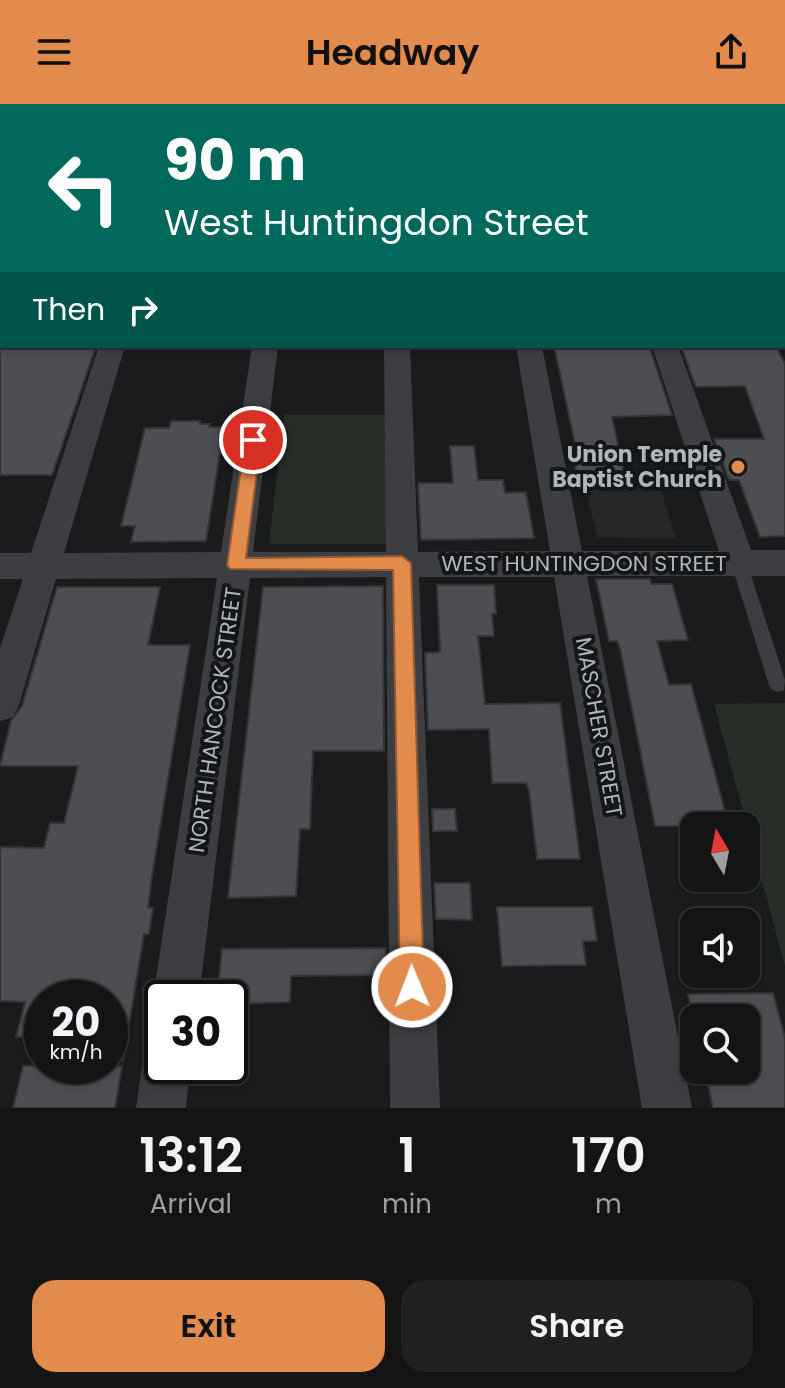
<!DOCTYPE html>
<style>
body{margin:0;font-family:Poppins,sans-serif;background:#212122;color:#f1f3f6;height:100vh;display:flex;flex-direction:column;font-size:30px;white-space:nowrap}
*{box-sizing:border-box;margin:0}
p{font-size:26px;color:#9d9ea0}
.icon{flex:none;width:44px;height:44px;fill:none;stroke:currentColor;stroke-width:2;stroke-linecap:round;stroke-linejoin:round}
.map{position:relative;height:1004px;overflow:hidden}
.side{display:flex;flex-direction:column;background:#141415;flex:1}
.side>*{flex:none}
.top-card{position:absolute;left:0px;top:0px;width:786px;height:244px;box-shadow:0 2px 6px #0004,0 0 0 2px #333334;background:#00695c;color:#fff;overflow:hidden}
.needle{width:52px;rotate:350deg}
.fabs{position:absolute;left:680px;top:708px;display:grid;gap:16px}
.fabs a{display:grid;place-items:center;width:80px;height:80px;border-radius:16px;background:#141415;box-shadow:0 2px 6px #0004,0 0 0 2px #333334;font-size:40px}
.speed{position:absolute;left:24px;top:876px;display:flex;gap:16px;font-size:40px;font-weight:700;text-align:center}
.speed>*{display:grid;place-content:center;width:104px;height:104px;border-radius:50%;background:#141415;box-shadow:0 2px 6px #0004,0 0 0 2px #333334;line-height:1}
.speed small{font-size:20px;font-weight:400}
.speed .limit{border:4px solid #111;border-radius:12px;background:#fff;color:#111}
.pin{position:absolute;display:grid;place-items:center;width:68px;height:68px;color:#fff;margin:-34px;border:4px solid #fff;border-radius:50%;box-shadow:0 2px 8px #0007}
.me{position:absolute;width:88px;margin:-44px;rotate:359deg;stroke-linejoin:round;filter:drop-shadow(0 0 6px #0008)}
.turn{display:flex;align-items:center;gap:28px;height:168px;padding:0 32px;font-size:36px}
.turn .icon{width:104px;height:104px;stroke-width:2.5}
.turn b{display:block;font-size:56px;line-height:68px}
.then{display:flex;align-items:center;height:76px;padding:0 32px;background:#0003;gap:16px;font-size:30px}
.eta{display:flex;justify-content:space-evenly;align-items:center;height:136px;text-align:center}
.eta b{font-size:48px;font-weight:600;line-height:56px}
.primary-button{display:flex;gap:16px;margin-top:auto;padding:16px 32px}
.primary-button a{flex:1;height:92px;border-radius:24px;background:#e28b4c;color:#111;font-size:32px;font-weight:600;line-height:92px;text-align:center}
.primary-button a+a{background:#212122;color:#f1f3f6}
header{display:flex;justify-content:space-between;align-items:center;height:104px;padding:0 32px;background:#e28b4c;color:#111;font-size:36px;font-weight:600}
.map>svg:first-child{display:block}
.built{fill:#262729}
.green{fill:#272e27}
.building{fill:#4c4e51;stroke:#353538;stroke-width:2}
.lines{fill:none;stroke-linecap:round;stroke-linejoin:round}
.lane{fill:#3c3e41;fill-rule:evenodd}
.street{fill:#3c3e41;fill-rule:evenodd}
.secondary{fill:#4a4d51;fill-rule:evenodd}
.primary{fill:#585b60;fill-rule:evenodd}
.route{fill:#e28b4c;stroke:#935a31;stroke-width:2}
.poi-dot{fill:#e28b4c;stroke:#151617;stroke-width:3}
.labels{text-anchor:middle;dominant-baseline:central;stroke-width:8;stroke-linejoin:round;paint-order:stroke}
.poi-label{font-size:22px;font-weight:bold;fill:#aeb5bb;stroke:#151617;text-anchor:end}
.street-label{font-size:22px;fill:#aeb5bb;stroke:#151617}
</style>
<header><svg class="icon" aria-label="menu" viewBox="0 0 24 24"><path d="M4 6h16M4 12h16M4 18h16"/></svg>Headway<svg class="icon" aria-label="share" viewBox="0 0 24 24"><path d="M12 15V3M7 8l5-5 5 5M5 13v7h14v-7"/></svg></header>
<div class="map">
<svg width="785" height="1004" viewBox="0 0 785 1004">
<rect width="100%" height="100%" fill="#1a1b1c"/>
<!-- built -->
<path class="built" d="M659,379L676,435L597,433L585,380Z"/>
<!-- green -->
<path class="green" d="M284,311H389L388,440H269Z
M785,599V862L714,600Z"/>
<!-- building -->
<path class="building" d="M0,242H96L52,371H0Z
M554,242H649L672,311L612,313L626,379L585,380L583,368L576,367L572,344H576Z
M681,242H776L785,260V432L760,433L739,376H729L714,335H764L745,282L696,283Z
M171,317H200V320H210L209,323H224L206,437L131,438L135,422H121L145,324H169Z
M450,342H474L478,376H503L505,389L526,388L534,434L421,436L418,379H453Z
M596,475H650L651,480H672L688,536L657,537L669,581L691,580L729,722H655L620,544L617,537H609Z
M437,481H494L496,510H492L494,532H478L485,600L560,599L580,755H537L529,686L526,679H492L489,625L428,626L425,549L440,548Z
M383,482L384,647H313L310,725H300L296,792L228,794L263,483Z
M57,483H160L148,541H190L152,772L148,804H153L149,830H144L123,957L110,956V894H42V934L16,933L25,898L0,897V743L44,744L50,719H64L78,662H0L11,617L22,602Z
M432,705H455L457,727H433Z
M434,779H470L472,816L436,815Z
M497,803H592L597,837H583L586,861L502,862Z
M386,844V871L291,872L290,898L230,900V894H217L222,845Z
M773,889L785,934V1004H713L705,966H746V914H693L688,890Z
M23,962H122L115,1004H13Z"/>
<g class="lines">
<!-- lane -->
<path class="lane" d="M0,19H2V25H0Z
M0,54H2V60H0Z
M784,117H785V123H784Z
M739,453L747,459L785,576L784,586L778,588L772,586L769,581L731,459Z"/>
<!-- street -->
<path class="street" d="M288,0H306V2H288Z
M382,0H400V2H382Z
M476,0H494V2H476Z
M574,0H592V2H574Z
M670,0H688L689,2H671Z
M784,202H785V219L784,218Z
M99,242H125L64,449L221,448L252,242H278L253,448H386L384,242H410L418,448L550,447L516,242H542L582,447H719L652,242H678L751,446H785V472H587L692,1004H642L554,473H419L440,1004H390L386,473L250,474L199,894H162V911L160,910L153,894L217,474L56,475L19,601L13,613L0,617V544L23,475H0V449H31Z
M162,940V962H190L186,1004H136L142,962L149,945Z"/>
<!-- secondary -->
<path class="secondary" d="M2,141V163H0V142Z"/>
<!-- primary -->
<path class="primary" d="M784,73H785V89H784Z
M0,75H2V91H0Z"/>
</g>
<!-- route -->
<path class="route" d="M253,330L261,336L246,454L402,452L411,459L424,883L420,891L412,895L403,891L400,883L393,466L230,465L227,461L245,336Z"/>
<!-- markers -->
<circle class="poi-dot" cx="738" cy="363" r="8"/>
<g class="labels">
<!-- poi labels -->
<g class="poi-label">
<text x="722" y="350">Union Temple<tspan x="722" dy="25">Baptist Church</tspan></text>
</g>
<!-- street labels -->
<g class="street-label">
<text x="584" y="459">WEST HUNTINGDON STREET</text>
<text transform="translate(215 616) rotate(-82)">NORTH HANCOCK STREET</text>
<text transform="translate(599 623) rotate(80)">MASCHER STREET</text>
</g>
</g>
</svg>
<div class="fabs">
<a><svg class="needle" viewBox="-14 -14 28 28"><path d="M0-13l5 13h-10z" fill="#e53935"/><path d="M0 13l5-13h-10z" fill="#9d9ea0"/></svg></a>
<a><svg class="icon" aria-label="sound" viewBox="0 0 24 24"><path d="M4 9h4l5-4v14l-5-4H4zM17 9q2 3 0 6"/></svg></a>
<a><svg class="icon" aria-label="search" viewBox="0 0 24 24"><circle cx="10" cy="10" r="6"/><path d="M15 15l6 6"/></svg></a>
</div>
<div class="speed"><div>20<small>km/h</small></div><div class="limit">30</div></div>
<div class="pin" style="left:253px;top:336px;background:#d93025"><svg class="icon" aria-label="arrive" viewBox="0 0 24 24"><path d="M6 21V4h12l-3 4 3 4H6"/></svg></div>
<svg class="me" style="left:412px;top:883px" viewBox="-20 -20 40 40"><circle r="17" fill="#e28b4c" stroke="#fff" stroke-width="3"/><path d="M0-11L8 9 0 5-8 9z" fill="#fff"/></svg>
<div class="top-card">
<div class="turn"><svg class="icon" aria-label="left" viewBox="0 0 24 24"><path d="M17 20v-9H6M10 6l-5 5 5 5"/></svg><div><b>90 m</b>West Huntingdon Street</div></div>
<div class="then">Then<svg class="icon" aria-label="right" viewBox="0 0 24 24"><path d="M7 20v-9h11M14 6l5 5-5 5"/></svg></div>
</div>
</div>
<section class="side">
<div class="eta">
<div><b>13:12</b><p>Arrival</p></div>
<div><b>1</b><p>min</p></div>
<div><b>170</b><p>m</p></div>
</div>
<div class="primary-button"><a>Exit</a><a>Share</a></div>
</section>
